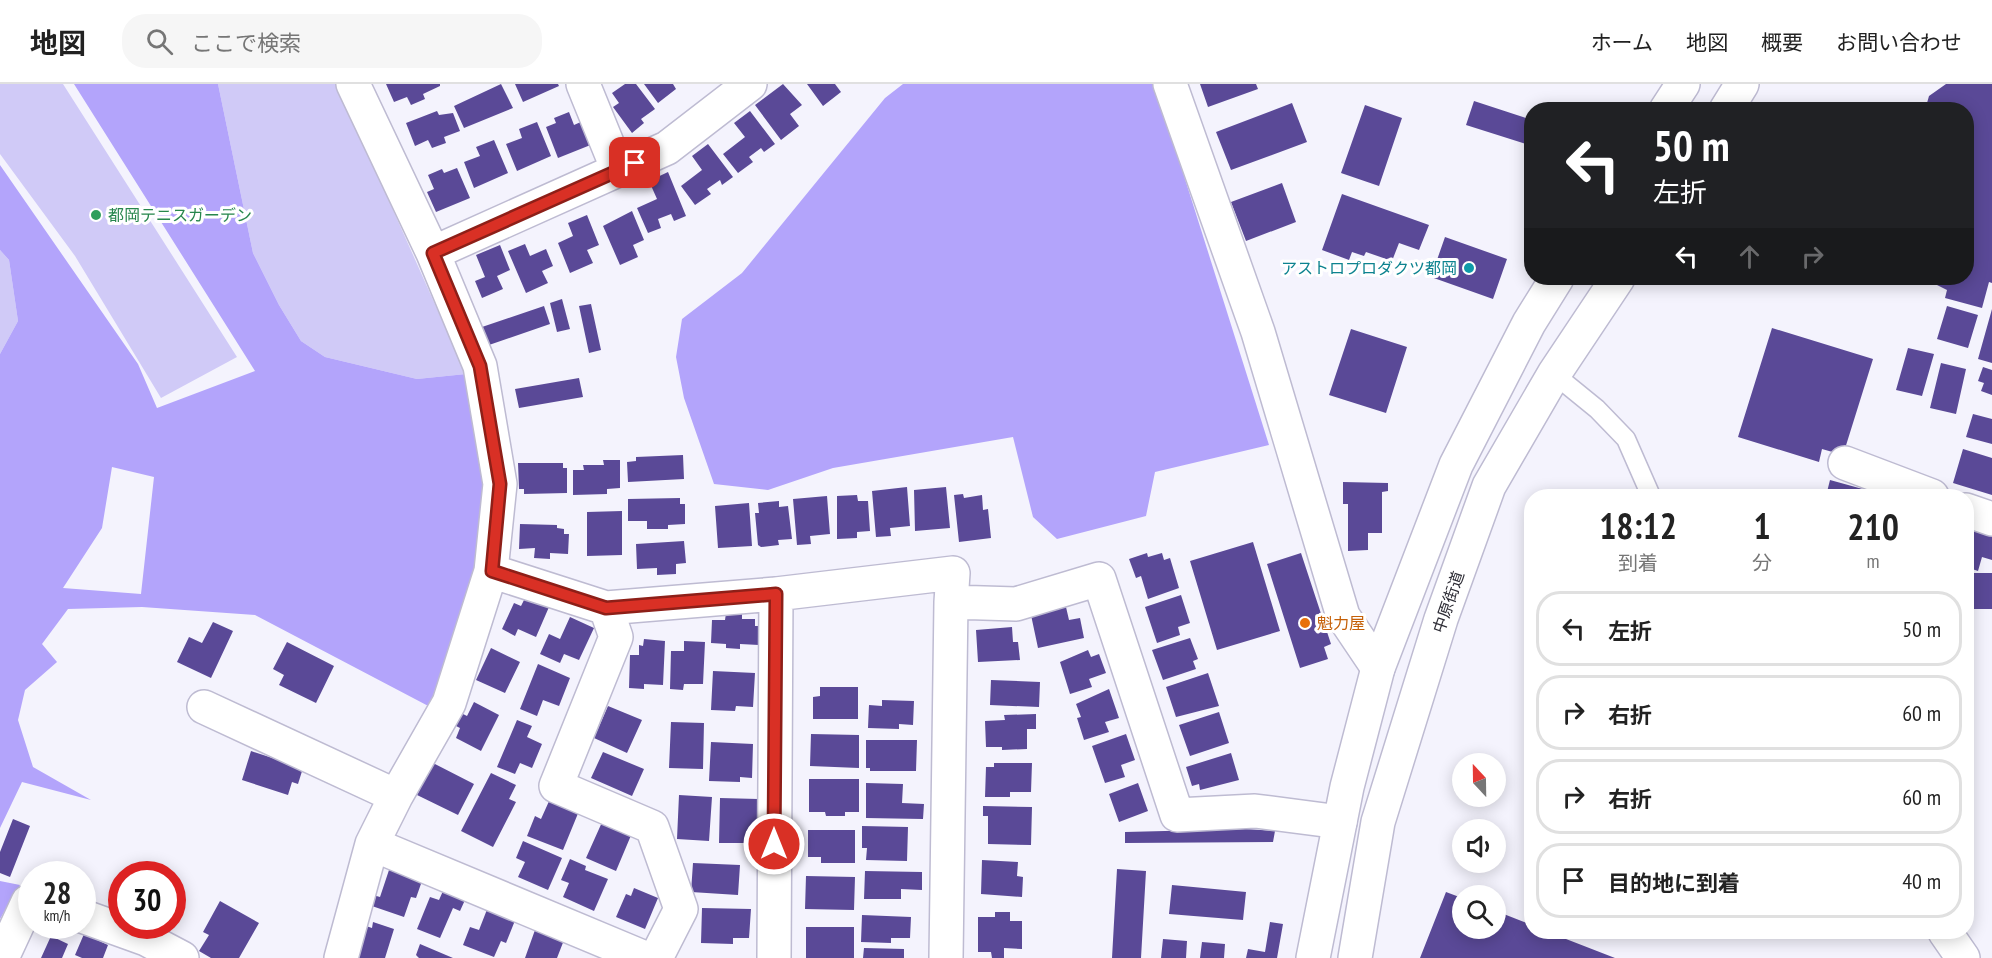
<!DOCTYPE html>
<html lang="ja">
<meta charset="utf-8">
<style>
body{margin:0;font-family:"PT Sans Narrow","Noto Sans JP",sans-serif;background:#f6f6f6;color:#222;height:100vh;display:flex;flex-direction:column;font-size:22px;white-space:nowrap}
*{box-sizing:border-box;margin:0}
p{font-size:20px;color:#767676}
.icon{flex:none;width:33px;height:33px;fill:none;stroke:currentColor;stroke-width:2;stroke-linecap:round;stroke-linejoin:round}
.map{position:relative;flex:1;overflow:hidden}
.details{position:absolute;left:1524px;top:405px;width:450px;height:450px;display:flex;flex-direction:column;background:#fff;border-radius:24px;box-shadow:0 3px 15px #0003}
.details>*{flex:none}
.top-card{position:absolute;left:1524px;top:18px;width:450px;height:183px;border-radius:24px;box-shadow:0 3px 15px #0003;background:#202124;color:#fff;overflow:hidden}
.needle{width:39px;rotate:338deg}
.fabs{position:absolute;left:1452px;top:669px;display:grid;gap:12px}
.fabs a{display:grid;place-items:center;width:54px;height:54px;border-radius:50%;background:#fff;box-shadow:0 3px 15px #0003;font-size:30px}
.speed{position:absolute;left:18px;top:777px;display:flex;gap:12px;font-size:30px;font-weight:700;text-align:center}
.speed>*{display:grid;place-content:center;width:78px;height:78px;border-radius:50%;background:#fff;box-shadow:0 3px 15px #0003;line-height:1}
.speed small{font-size:15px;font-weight:400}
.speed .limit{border:9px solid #d22;background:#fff;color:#111}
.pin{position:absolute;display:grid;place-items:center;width:51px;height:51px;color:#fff;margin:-26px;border-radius:12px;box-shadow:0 3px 9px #0006}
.me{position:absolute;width:66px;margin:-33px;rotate:0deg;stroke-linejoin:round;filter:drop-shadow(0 0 4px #0008)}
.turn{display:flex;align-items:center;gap:21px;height:126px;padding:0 30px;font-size:27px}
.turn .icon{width:78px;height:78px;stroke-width:2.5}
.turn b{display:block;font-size:42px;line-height:51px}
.lanes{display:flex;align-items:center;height:57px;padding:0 30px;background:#0003;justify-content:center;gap:30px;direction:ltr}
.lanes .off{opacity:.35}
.eta{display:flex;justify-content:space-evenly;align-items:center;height:102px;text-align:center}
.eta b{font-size:36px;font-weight:700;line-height:42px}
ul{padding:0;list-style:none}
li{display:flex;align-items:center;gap:18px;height:75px;margin:0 12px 9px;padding:0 18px;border:3px solid #e0e0e0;border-radius:24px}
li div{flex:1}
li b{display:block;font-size:22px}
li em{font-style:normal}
header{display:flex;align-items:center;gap:36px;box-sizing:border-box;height:84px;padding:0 30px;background:#fff;border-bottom:2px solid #e0e0e0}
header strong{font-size:28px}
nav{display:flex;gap:33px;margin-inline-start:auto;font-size:21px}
.search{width:420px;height:54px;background:#f6f6f6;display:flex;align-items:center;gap:15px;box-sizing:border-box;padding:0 21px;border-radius:24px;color:#767676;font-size:22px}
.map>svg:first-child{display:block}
.green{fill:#d0caf7}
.forest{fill:#b3a4fb;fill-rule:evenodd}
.building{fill:#5a4997}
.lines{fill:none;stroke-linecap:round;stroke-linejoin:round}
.service-casing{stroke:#bebbd2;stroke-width:21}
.minor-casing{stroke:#bebbd2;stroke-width:36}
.primary-casing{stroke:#bebbd2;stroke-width:36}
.service{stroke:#fff;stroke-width:18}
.minor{stroke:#fff;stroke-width:33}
.primary{stroke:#fff;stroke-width:33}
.route-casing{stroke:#8d1f18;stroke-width:15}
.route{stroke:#d93025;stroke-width:10}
.leisure-dot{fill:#2e9e5b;stroke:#fff;stroke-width:2}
.culture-dot{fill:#0f9aa8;stroke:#fff;stroke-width:2}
.food-dot{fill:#e8710a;stroke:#fff;stroke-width:2}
.labels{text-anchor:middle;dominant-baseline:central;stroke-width:6;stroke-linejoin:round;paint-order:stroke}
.leisure-label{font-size:16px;fill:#27864d;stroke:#fff;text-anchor:start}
.culture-label{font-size:16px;fill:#0d838f;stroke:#fff;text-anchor:end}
.street-label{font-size:16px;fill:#2c2b34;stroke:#fff}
.food-label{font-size:16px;fill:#c56008;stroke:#fff;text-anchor:start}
</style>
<header>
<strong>地図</strong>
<div class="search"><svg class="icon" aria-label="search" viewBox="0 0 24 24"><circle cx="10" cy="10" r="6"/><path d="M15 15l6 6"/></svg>ここで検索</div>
<nav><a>ホーム</a><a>地図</a><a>概要</a><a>お問い合わせ</a></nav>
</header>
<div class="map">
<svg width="1992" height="874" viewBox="0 0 1992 874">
<rect width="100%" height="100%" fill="#f4f3fd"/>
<!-- green -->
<path class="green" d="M0,0H63L237,273L161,314L75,172L0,70Z
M218,0H337L466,290L417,295L325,273L301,257L279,221L253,169Z
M0,166L9,176L18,237L0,270Z"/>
<!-- forest -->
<path class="forest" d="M74,0H218L253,169L279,221L301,257L325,273L417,295L466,290L483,376L482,463L434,625L255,531L142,523L68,525L42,560L57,578L25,606L18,636L33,683L91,716L22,698L0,744V270L18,237L9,176L0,166V81L138,280L157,324L255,287ZM112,383L154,393L141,510L63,504L102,444Z
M903,0H1155L1269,361L1155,388L1146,432L1057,455L1033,433L1013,353L833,384L768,406L714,400L684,314L676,273L682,235L742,189L885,14Z
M0,797L20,801L0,835Z"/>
<!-- building -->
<path class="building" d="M386,0H440V2L423,10L425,15L411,21L407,13L394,18Z
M501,0L513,24L464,44L454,22Z
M515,0H558L559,2L523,18Z
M625,0H636L655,25L641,35L644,39L632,49L613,23L619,19L612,9Z
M644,0H673L676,5L658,19Z
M783,0L802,21L790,30L799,42L781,56L755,21Z
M807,0H835L841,8L823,22Z
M1200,0H1256L1258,5L1208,23Z
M1946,0H1992V199L1989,198L1982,224L1945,214L1947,206L1923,194H1966V26H1925L1929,12Z
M1474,17L1532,36V62L1466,41Z
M1292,19L1307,58L1231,86L1216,48Z
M1365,21L1402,34L1379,102L1341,89Z
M437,27L439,31L453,29L460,47L444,53L446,59L432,64L428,56L415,62L406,39Z
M750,27L775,60L764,68L761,64L749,73L753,78L738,89L723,70L745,53L734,39Z
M569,28L574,41L583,37L593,60L558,74L546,43L556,39L554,34Z
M537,38L551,72L517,87L506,60L522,54L519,45Z
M494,56L508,89L474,104L464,78L480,72L476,63Z
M708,60L733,93L722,101L720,96L707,105L711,110L695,121L681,102L702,86L692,72Z
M457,84L470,114L436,128L427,108L434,105L428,91L442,85L444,89Z
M668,88L686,132L674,137L671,130L658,135L661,144L648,149L637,124L657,115L649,97Z
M1282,99L1296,138L1246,157L1231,118Z
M1342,110L1429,141L1419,166L1399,159L1392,177L1366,168L1364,172L1352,168L1349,176L1322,166Z
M632,127L644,156L633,161L638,173L620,181L603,142Z
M587,131L599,161L587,166L593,179L570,189L558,159L573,152L568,139Z
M1445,153L1507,175L1493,215L1431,193Z
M525,160L530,172L546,165L553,182L542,187L548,199L526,209L508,167Z
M500,161L510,186L497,192L503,205L482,214L475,197L485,193L476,171Z
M562,215L570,245L557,248L550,219Z
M591,220L601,266L589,269L579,222Z
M544,222L550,240L489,261L482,243Z
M1947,222L1978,231L1968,264L1937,255Z
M1992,225V279L1978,275Z
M1772,244L1873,275L1843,371L1822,365L1819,378L1738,353Z
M1351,245L1407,263L1386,329L1329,311Z
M1908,264L1934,270L1922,312L1896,306Z
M1941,279L1966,285L1956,330L1930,324Z
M1983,283L1992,286V311L1981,307L1984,299L1978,297Z
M579,294L583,313L519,324L515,305Z
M1973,330L1992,335V360L1966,353Z
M1963,365L1992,374V411L1953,399Z
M683,371L684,395L628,398L627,378L636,377V373Z
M603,376H620V404L607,405V410L573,411V386H584L583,381H604Z
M518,379H563V384H567V409L524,410V405H519Z
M1830,396L1888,412H1826Z
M1343,398L1388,399V407L1382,408V449H1368V466L1348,467V420H1343Z
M907,403L910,442L890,444L891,452L876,453L872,407Z
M946,403L950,444L915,447L914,406Z
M963,410L964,414L982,411L983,426L988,425L991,454L959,458L954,411Z
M857,411L858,417H868L870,447L857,448V454L837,455V412Z
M827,412L830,450L810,452L811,460L797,461L793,415Z
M680,414V420H685V440L668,441V445H647V437H628V415Z
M779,417V423L788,422L792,455L778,456L779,461L761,463L758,461L755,429H759L758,419Z
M749,419L752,462L718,464L715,422Z
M622,427V471L587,472V428Z
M520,440L557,441V444L564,445V450H569L568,470L550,469V475L534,474L535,464L519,465Z
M1973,443L1992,449V476L1982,473L1978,487L1966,483V461Z
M684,457L686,479L676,480V490L657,491V484L637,485L636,460Z
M1253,458L1280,547L1217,566L1190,477Z
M1147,469L1148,473L1162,469L1164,476L1170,474L1179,504L1148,515L1141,492L1136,494L1129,475Z
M1301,469L1331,560L1324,563L1328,575L1300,584L1267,480Z
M1974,489H1992V525H1969L1970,519H1966V496H1974Z
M1181,511L1190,539L1178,543L1180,551L1157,559L1145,523Z
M526,512L549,523L536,553L518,545L515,552L502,545L514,519L521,522Z
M1066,523L1069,536L1080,534L1084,554L1038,564L1031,531Z
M726,529L742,530V535H755V542H759V561L740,560V565L726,564V560L711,559L712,536H725Z
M570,533L594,544L579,576L564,570L560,579L540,570L549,550L560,555Z
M213,538L233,547L211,594L177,578L189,553L202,559Z
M1012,543L1013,558H1018L1020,576L978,578L976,546Z
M1190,554L1198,575L1193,577L1196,585L1163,596L1152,566Z
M644,555L665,557L663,601L644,600V605L629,604L630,571H639V561L643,562Z
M684,557L705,558L703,600H684L683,606L670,605L671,567H684Z
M287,558L334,582L316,619L279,601L284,591L273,585Z
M491,564L520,578L505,609L476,596Z
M1088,566L1091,573L1099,570L1106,589L1089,595L1092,603L1070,610L1060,578Z
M538,580L570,594L559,622L543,616L537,632L520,625Z
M713,587L755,589L753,623L736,622L735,627L711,626Z
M1208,589L1219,622L1176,633L1166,603Z
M991,596L1040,598L1039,623L990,621Z
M820,603H858V635H813V613L820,612Z
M1109,605L1119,634L1105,638L1109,648L1084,656L1077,634L1081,633L1076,620Z
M882,616L914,617L913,641L899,640V645L868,644L869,621L882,622Z
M474,618L499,631L481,667L456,654L460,644L452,640L459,628L467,632Z
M608,622L642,636L627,669L594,654Z
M1219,628L1229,659L1190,672L1179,641Z
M1036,630V645H1027V665L1002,666V663H986L985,637L1005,636L1004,631Z
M517,636L532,642L527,653L542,660L532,684L520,679L515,690L497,683Z
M671,638L704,639L703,685L669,684Z
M811,650L859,651V684L810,682Z
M1126,650L1135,676L1121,681L1125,693L1105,699L1092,662Z
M866,656H917L916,687H870V684H866Z
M711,658L753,660L752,694L740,693V698L709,697Z
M251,667L303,684L298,700L292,698L288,711L242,696Z
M603,668L644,685L632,712L591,694Z
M1231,669L1239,696L1200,706L1199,700L1192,702L1186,683Z
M433,679L474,700L458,731L417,711Z
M994,679H1032L1031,708H1010V713H985L986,683H994Z
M491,689L516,701L509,715L516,718L493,763L461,747Z
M809,695H859V728H845V732H826L825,728H809Z
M866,699L903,700L902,719L924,720L923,735L866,734Z
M1138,699L1148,727L1119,738L1109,710Z
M679,711L712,713L709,757L677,755Z
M720,714L758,715L757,748L746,747V759H719Z
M550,715L579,727L563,766L527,752L535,732L541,735Z
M983,722L1032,723L1031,761L988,760V732H983Z
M13,735L30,742L10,793L0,789V768Z
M603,736L632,749L616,787L586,774Z
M862,742L908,743L907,777L866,776L867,764H862Z
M1245,745L1275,747L1273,758L1125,759V748Z
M808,746H855V779H821V773H808Z
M523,757L562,774L548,806L518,793L525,778L516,774Z
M570,775L586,782L585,786L608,795L594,827L563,813L569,799L561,796Z
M982,776L1018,778L1017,792L1023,793L1022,813L981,810Z
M693,779L740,781L738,811L691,808Z
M1117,785L1146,787L1141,874H1112Z
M389,786L422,797L416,814L411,813L404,833L369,821L373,811L380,813Z
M865,787L922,788V806L901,805V815H864Z
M806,792L855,793L854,826L805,825Z
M1172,801L1246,808L1243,836L1169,830Z
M634,804L658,814L645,845L616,833L626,810L631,812Z
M443,807L465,816L460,827L453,824L440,854L417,845L430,813L439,816Z
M1446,808L1462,814V844H1496V827L1532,841V848H1548L1615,874H1420Z
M220,817L259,839L239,874H211L199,867L209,851L203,848Z
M488,823L516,834L506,859L501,857L494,873L463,861L470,843L479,846Z
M702,824L751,825L749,854H733V860L701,859Z
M995,828H1010V837H1022V865L1004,864V874H992L991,868H978V833H995Z
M862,831L911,833L910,854H891V859L861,858Z
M373,838L394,845L385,874H348L360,840L372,844Z
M1270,838L1283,840L1277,874H1246L1248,865L1265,868Z
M806,843H854V874H806Z
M535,846L564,856L557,874H525Z
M84,850L108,861L103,874H82L75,871Z
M51,852L68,860L62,874H41Z
M1163,855L1187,857L1186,874H1161Z
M1202,858L1225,860L1224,874H1200Z
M420,860L453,874H419L416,871Z
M864,864L904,865V874H863Z"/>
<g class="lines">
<!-- service casing -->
<g class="service-casing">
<path id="service" d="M1554,290L1597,325L1626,355L1651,412"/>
</g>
<!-- minor casing -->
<g class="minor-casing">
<path id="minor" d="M583,0L618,86
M1170,0L1258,248L1343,532L1378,584
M433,169L667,64L750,0
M1845,379L1932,412
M1966,426L1992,435
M491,487L606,524L616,553L556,702L652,743L681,825L656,874
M606,524L776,510
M204,623L396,712
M372,760L645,874
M82,832L146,855L182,874
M1945,848L1963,874
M2,874L28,818H32
M341,874L372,760L396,712L449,619L491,487L500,400L480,282L433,169L353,0
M774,874L776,510L953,489L951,518
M946,874L951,518L1016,520L1099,495L1177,731L1255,727L1340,738"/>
</g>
<!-- primary casing -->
<g class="primary-casing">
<path id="primary" d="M1666,26L1683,0
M1726,26L1742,0
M1313,874L1347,703L1378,584L1456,381L1529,239L1557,194
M1355,874L1378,738L1441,535L1489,402L1554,290L1618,194"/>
</g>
<!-- service -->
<use href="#service" class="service"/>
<!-- minor -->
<use href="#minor" class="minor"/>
<!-- primary -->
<use href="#primary" class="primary"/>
</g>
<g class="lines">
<!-- route casing -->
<g class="route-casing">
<path id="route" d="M635,79L433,169L480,282L500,400L492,487L606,524L776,510L774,760"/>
</g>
<!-- route -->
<use href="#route" class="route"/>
</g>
<!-- markers -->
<circle class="leisure-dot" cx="96" cy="131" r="6"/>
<circle class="culture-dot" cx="1469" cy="184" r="6"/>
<circle class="food-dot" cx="1305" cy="539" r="6"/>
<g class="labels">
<!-- leisure labels -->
<g class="leisure-label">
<text x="108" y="131">都岡テニスガーデン</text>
</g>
<!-- culture labels -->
<g class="culture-label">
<text x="1457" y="184">アストロプロダクツ都岡</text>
</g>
<!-- street labels -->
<g class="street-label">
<text transform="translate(1448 518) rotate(-71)">中原街道</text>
</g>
<!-- food labels -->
<g class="food-label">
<text x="1317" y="539">魁力屋</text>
</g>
</g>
</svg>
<div class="fabs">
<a><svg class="needle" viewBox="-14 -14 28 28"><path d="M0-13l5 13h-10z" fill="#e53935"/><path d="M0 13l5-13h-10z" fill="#767676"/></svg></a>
<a><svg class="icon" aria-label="sound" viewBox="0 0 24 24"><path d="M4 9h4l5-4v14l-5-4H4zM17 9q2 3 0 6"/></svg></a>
<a><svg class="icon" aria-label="search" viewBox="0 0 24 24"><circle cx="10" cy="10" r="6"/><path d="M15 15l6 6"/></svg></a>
</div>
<div class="speed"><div>28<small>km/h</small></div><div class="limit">30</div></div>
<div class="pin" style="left:635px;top:79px;background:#d93025"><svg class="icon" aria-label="arrive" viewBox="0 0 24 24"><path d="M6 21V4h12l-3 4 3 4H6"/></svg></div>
<svg class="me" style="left:774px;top:760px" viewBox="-20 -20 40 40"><circle r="17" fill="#d93025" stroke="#fff" stroke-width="3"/><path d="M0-11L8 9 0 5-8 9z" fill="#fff"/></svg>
<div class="top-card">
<div class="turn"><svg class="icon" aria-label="left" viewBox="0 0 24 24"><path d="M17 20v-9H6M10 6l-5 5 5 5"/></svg><div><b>50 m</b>左折</div></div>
<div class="lanes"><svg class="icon" aria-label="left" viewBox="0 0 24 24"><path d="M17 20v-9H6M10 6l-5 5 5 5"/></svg><svg class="icon off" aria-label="ahead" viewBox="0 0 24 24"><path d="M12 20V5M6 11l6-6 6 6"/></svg><svg class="icon off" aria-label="right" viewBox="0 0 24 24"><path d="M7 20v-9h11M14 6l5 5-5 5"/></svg></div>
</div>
<section class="details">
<div class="eta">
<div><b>18:12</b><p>到着</p></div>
<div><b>1</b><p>分</p></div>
<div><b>210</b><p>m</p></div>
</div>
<ul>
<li><svg class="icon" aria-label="left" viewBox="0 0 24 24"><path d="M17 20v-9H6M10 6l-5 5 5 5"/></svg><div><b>左折</b></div><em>50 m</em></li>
<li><svg class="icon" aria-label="right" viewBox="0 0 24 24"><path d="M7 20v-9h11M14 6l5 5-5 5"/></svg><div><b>右折</b></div><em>60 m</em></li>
<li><svg class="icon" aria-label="right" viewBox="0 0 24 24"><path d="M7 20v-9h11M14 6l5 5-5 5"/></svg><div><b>右折</b></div><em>60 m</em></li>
<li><svg class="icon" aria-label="arrive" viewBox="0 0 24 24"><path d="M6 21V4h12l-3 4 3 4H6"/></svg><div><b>目的地に到着</b></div><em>40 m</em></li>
</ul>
</section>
</div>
